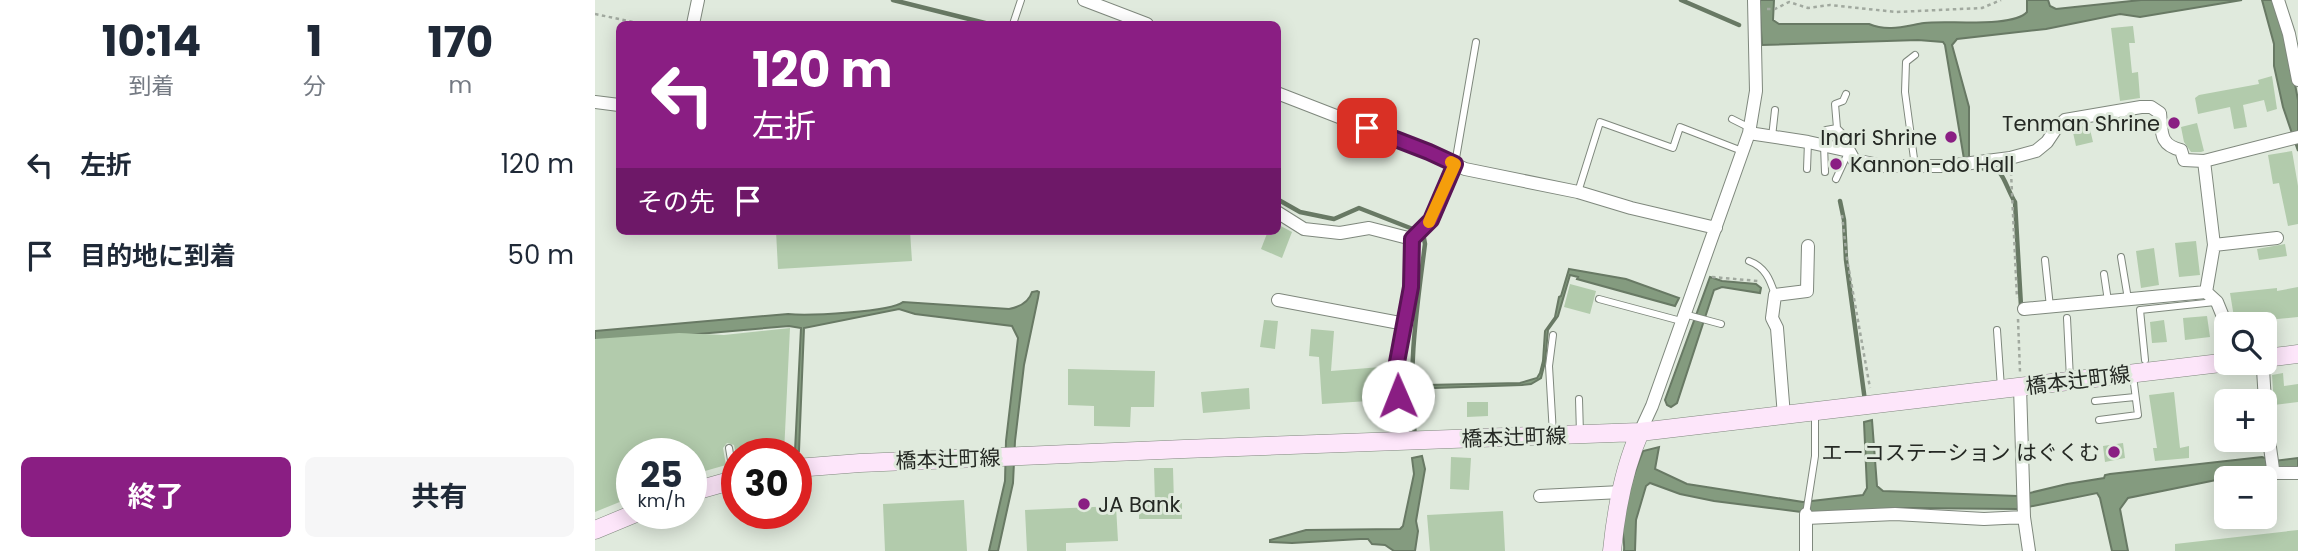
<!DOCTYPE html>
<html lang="ja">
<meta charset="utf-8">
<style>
body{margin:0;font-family:Poppins,"Noto Sans JP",sans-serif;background:#f6f6f7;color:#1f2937;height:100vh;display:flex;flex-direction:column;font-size:26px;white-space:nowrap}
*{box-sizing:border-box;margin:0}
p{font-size:23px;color:#747a83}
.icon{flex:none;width:38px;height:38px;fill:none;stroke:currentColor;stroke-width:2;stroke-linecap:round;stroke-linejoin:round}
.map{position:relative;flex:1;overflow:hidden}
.side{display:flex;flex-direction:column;background:#fff;width:595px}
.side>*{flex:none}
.hud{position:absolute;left:21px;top:21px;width:665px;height:214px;border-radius:10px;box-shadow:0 4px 18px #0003;background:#8a1e83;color:#fff;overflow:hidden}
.fabs{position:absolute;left:1619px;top:312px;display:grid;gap:14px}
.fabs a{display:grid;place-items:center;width:63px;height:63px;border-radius:10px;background:#fff;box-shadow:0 4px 18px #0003;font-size:35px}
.speed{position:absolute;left:21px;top:438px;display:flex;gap:14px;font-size:35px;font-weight:700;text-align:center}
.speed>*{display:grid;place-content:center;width:91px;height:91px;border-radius:50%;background:#fff;box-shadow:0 4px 18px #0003;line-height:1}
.speed small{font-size:18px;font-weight:400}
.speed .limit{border:10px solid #d22;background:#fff;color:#111}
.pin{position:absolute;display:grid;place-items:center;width:60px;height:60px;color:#fff;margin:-30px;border-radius:14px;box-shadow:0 4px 10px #0006}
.me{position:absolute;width:77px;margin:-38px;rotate:359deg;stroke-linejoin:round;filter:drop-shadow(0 0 5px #0008)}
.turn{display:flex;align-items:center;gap:24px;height:147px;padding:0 21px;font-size:32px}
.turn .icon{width:91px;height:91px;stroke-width:2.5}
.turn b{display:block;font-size:49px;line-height:60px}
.then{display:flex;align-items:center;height:66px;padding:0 21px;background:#0003;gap:14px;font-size:26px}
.eta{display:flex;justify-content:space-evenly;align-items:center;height:119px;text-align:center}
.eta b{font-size:42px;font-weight:700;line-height:49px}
.primary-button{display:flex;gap:14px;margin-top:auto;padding:14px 21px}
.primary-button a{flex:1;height:80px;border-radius:10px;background:#8a1e83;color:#fff;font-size:28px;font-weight:700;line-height:80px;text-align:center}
.primary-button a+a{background:#f6f6f7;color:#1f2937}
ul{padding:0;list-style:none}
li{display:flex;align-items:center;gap:21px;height:91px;padding:0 21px}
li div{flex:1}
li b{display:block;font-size:26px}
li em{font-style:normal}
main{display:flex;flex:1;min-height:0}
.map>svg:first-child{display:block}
.water{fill:#849b7f;stroke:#687964;stroke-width:2}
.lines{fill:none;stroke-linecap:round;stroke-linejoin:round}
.stream{stroke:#687964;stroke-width:4.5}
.building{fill:#b2cbac}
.lane-casing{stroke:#7f887d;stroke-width:8}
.street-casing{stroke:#7f887d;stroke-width:14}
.secondary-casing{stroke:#7f887d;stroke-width:19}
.path{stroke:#a1a99f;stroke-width:2.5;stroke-dasharray:3.5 3.5;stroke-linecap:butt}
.lane{stroke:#fff;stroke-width:6}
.street{stroke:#fff;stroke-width:12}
.secondary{stroke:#fde6fa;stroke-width:18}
.route-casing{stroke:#5a1455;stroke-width:18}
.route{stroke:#8a1e83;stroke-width:12}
.slow{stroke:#f59e0b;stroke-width:12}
.poi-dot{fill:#8a1e83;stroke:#e0eadd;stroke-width:2.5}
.labels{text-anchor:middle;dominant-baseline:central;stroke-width:6;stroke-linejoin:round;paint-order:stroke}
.poi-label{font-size:21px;fill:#252924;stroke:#e0eadd;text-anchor:end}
.street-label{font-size:21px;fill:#252924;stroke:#e0eadd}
</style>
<main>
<section class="side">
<div class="eta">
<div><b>10:14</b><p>到着</p></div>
<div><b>1</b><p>分</p></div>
<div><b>170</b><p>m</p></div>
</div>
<ul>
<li><svg class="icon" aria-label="left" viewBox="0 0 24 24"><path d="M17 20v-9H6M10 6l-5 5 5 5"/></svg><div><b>左折</b></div><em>120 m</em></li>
<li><svg class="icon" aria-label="arrive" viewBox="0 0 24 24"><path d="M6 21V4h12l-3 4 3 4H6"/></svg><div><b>目的地に到着</b></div><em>50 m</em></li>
</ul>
<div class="primary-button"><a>終了</a><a>共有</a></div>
</section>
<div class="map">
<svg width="1703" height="551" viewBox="0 0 1703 551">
<rect width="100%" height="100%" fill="#e0eadd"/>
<!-- water -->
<path class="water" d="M1164,0H1179L1178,20L1184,24H1274C1293,32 1310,26 1329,23C1351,20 1418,28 1432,12V0H1453L1455,6L1461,9L1546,0H1647L1545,17L1525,14L1451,29L1362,39L1357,45L1374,107V157L1369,159L1350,45L1348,42L1323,40L1167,45Z
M1667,0H1679L1690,31L1703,100V151L1688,107L1679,66V44Z
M974,269L1031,279L1084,298L1080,306L982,279L983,277L975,275L963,316L953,330L950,362L946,378L936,384L927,385L839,388L834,390L832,385L925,383L942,378L945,373L948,361L950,331L960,317L964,297L966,296Z
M1115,277L1127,281L1161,284L1166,288L1165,293L1127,287L1119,290L1082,403L1076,407L1072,405L1070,400Z
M442,291L444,292L443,298L429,365L420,441L418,483L403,551H394L410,481L411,441L423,338L417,326L320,314L304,309L209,328L204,451H200L206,328L194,326L0,343V331L193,314C213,316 296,312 308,302L414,309C424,307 434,302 437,292Z
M1277,420L1282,486L1288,491L1422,496L1472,484L1509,478L1510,475L1515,474L1667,457L1679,461L1703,458V468H1676L1669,474L1631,478L1533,498L1525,509L1533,551H1517L1505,498L1502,493L1423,509L1311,508L1214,513L1119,501L1085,494L1055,483L1051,486L1041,520L1040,551H1029C1030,541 1027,533 1027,523C1027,508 1042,465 1048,451L1064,447L1060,469L1092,484L1208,502L1268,495L1272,488L1269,422Z
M827,456L830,469L821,521L823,531L820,551H799L790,545L777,544L773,539H765L697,543L675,542V540L711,530L805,529L808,526L819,474L817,458Z"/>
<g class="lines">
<!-- stream -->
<path class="stream" d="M298,0L394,24
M1086,0L1144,25
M1382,167C1389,170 1398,168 1404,172C1409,176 1415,195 1420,202L1426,306
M682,199L705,212L739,219L764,208L828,233L830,244C822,307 812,372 820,436
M1245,201L1249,220L1251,260L1270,401"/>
</g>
<!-- building -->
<path class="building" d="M1538,26L1540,43H1534L1537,73L1543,72L1545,98L1525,101L1516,28Z
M1677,76L1682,109L1672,112L1669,100L1648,105L1652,127L1639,129L1635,107L1603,114L1600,98L1604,95L1664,84L1663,80Z
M1602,123L1609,151L1606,152H1596L1589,142L1586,127Z
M1494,125L1498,142L1481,146L1477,128Z
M1697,151L1703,186V224L1693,226L1684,183L1678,184L1673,155Z
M682,224L697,232L687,258L666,249L673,231H682Z
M181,231H315L317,261L183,269Z
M1601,241L1605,275L1584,277L1580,243Z
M1690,244L1692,256L1664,260L1662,249Z
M1559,248L1564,285L1546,288L1541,251Z
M975,284L1001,291L995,314L969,307Z
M1703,287V317L1640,323L1635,293L1682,288V291Z
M1612,316L1615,337L1590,340L1588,318Z
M669,320L683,321L680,349L665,347Z
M1569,320L1572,342L1557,343L1555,322Z
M195,328L189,453H142V460L139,445L132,443L128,448L131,465L96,475V453H37V467L32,469L30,473L32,481L37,484V497L0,512V339L84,333L129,335Z
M716,329L739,331L736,371L786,367L789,400L727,404L724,357L714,356Z
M473,369L560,371L559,407H536L535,427L499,426V406L473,405Z
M1688,373L1689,386L1703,384V402L1679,405L1677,375Z
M654,388L655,409L608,413L606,392Z
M1579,392L1585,448L1594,446V458L1560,461L1558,448H1562L1554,395Z
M872,402H893V416L872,417Z
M1528,443L1530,458L1510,462L1508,446Z
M856,457L876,458L874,490L855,489Z
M559,468H578L579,503H587V519H544V503H560Z
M369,500L372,551H290L288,504Z
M521,506L523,541L471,543V551H432L430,510Z
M908,511L910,551H835L832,515Z
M1703,530V551H1580V544Z"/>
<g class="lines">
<!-- lane casing -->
<g class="lane-casing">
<path id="lane" d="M418,24L426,0
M1137,119L1155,128
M1242,128L1240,104L1248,101L1251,94
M1177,137L1180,110
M1229,145L1230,172
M1232,146L1231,130L1242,128L1252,138
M1320,166L1310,92L1311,62L1320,55
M1212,169L1213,142
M1241,179L1253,153
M983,192L1005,122L1078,148L1085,127L1147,151
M1526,257L1533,299
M1450,260L1455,307
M1154,261C1170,267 1175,279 1180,295
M1509,274L1513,301
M1004,299L1086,321
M1089,314L1126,324
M1472,318L1475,379
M810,324L816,287L817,239L836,220L860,164L881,42
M1402,330L1406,388
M958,335L954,366L958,434
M1550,360L1545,310L1620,302
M984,399L985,434
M1500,401L1540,397
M1504,420L1543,415L1538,376
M134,448L139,478
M36,473L37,478
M1211,514L1220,456V414"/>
</g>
<!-- street casing -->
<g class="street-casing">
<path id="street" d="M489,0L552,24
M1683,0L1694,34L1703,80
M98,24L103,0
M682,93L834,152L870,169L983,192L1036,208L1121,228
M0,102L24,105
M1154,133L1213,142L1254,151L1259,160L1289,166H1353L1415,158L1441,151L1452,142L1462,127L1470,120L1546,107H1556L1565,113C1567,132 1564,145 1586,150L1589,160L1609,161L1703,137
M1609,161L1619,245L1611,292
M682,212L709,229L745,233L774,228L817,239
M1619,245L1682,238
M683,300L810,324L800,373L809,441
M1429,309L1611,292L1622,302L1631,324
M1668,369L1671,418L1678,469L1680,473H1703
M1425,387L1429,517L1434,551
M1189,416L1182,328L1177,318L1180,295L1212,291L1213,246
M1045,432L1057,406L1154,133L1161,91L1159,0
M945,496L1026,492
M1211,514V551
M1211,518L1300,514L1389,519L1429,517"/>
</g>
<!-- secondary casing -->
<g class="secondary-casing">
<path id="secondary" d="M1670,358L1703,354
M201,468L265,463L589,449L1045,432L1634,362
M96,492L142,479
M0,530L41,513
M1017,551C1021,510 1028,470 1045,432"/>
</g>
<!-- path -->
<path class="path" d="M1172,9H1180L1194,2L1213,8L1235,5L1301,12L1387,8L1406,0
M0,14L48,24
M1416,172L1422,298
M1247,215L1252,259L1275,388
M1117,277L1163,281
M1423,319L1425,372"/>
<!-- lane -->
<use href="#lane" class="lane"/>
<!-- street -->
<use href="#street" class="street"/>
<!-- secondary -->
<use href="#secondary" class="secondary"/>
</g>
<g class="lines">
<!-- route casing -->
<g class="route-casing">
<path id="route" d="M772,128L834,152L860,164L836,220L817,239L816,287L800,373L803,396"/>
</g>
<!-- route -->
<use href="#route" class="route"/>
<!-- slow -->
<path class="slow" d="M834,222L860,164L856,162"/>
</g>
<!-- markers -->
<g class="poi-dot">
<circle cx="1579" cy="123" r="7"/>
<circle cx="1356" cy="137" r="7"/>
<circle cx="1241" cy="164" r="7"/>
<circle cx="1519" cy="452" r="7"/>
<circle cx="489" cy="504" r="7"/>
</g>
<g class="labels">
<!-- poi labels -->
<g class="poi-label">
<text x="1565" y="123">Tenman Shrine</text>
<text x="1342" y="137">Inari Shrine</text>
<text x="1255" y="164" text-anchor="start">Kannon-do Hall</text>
<text x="1505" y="452">エーコステーション はぐくむ</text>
<text x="503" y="504" text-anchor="start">JA Bank</text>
</g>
<!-- street labels -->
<g class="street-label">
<text transform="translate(1483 380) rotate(-7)">橋本辻町線</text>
<text transform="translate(919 437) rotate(-2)">橋本辻町線</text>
<text transform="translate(353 459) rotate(-2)">橋本辻町線</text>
</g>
</g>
</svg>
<div class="fabs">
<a><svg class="icon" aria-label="search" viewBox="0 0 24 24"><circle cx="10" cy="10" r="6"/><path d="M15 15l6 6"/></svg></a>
<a>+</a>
<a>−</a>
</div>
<div class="speed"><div>25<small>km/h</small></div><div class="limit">30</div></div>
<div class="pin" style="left:772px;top:128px;background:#d93025"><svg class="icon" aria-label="arrive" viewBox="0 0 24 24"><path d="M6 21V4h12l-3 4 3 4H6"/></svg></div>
<svg class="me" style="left:803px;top:396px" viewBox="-20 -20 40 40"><circle r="19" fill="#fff"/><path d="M0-13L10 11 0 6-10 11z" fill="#8a1e83"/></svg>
<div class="hud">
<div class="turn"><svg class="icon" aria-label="left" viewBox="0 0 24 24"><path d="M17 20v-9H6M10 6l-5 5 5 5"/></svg><div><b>120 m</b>左折</div></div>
<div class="then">その先<svg class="icon" aria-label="arrive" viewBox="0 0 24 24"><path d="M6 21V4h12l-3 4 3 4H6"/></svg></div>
</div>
</div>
</main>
